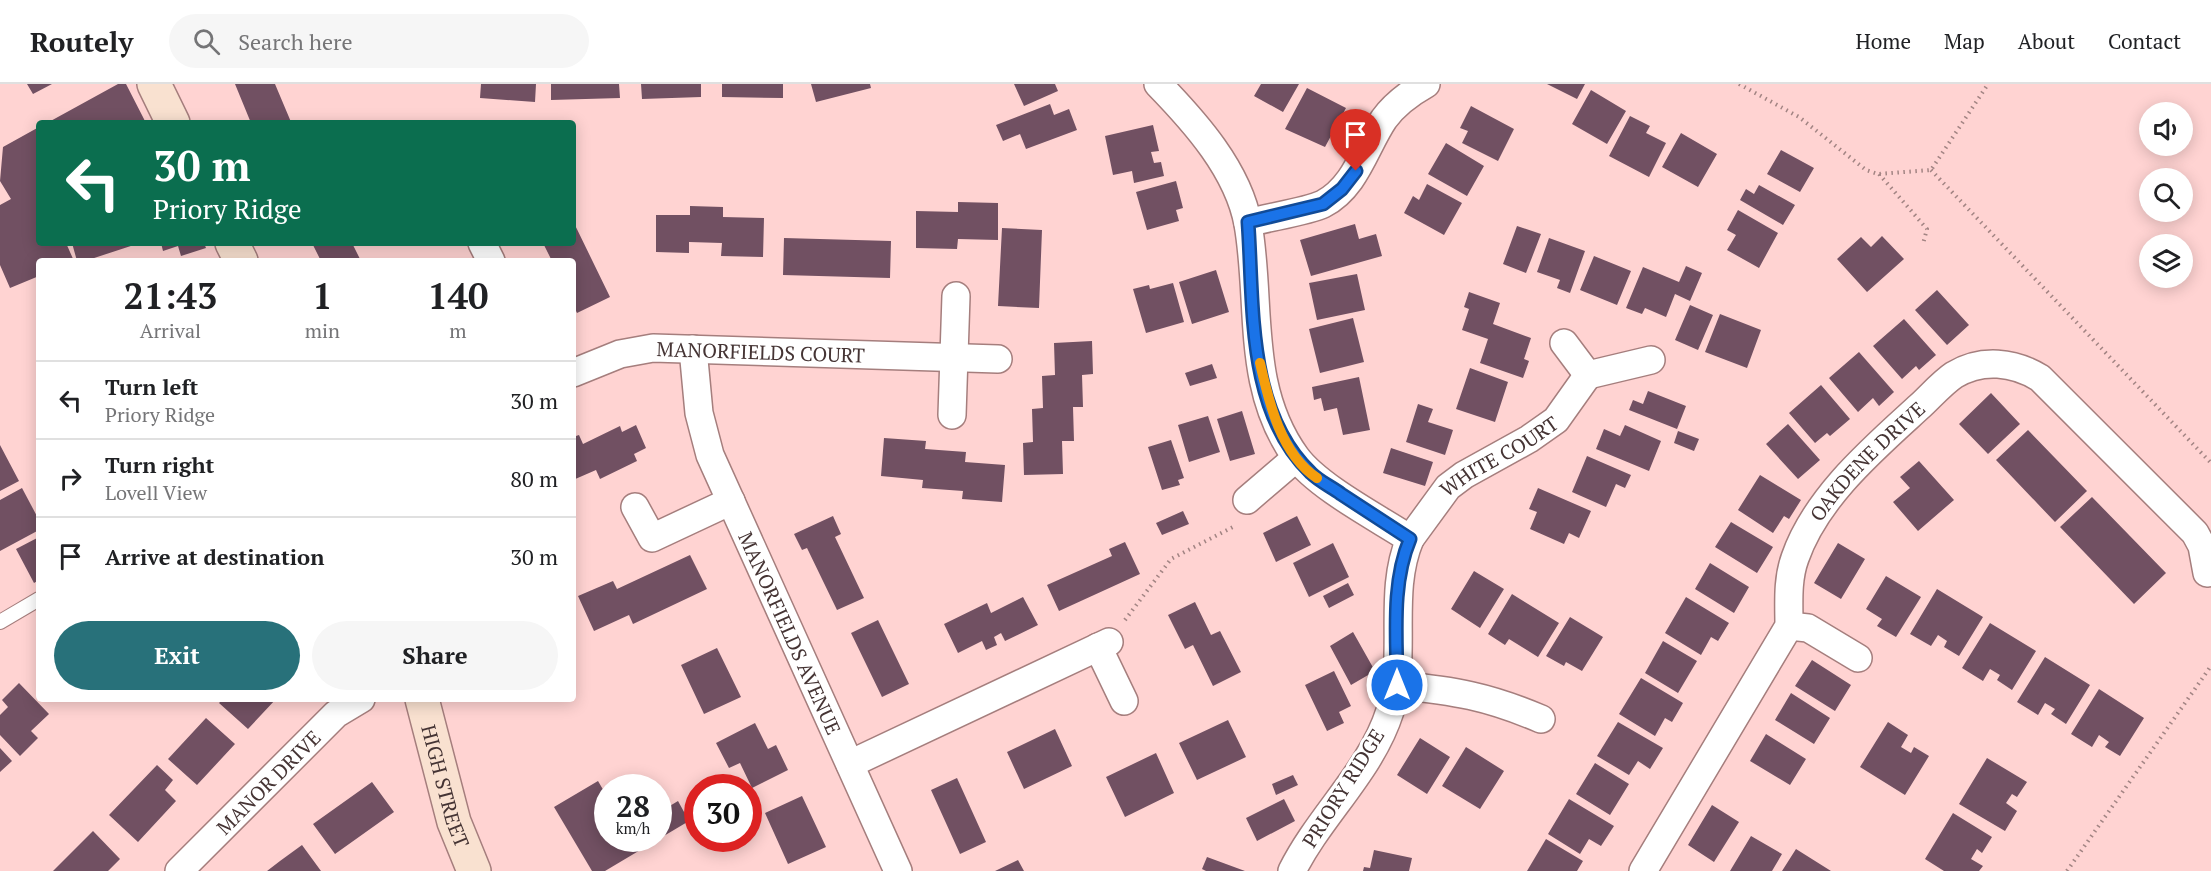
<!DOCTYPE html>
<style>
body{margin:0;font-family:"PT Serif",serif;background:#f6f6f6;color:#202124;height:100vh;display:flex;flex-direction:column;font-size:22px;white-space:nowrap}
*{box-sizing:border-box;margin:0}
p{font-size:20px;color:#757577}
.icon{flex:none;width:33px;height:33px;fill:none;stroke:currentColor;stroke-width:2;stroke-linecap:round;stroke-linejoin:round}
.map{position:relative;flex:1;overflow:hidden}
.panel{position:absolute;left:36px;top:174px;width:540px;height:444px;display:flex;flex-direction:column;background:#fff;border-radius:6px;box-shadow:0 3px 15px #0003}
.panel>*{flex:none}
.top-card{position:absolute;left:36px;top:36px;width:540px;height:126px;border-radius:6px;box-shadow:0 3px 15px #0003;background:#0b6e4f;color:#fff;overflow:hidden}
.controls{position:absolute;left:2139px;top:18px;display:grid;gap:12px}
.controls a{display:grid;place-items:center;width:54px;height:54px;border-radius:50%;background:#fff;box-shadow:0 3px 15px #0003;font-size:30px}
.speed{position:absolute;left:594px;top:690px;display:flex;gap:12px;font-size:30px;font-weight:700;text-align:center}
.speed>*{display:grid;place-content:center;width:78px;height:78px;border-radius:50%;background:#fff;box-shadow:0 3px 15px #0003;line-height:1}
.speed small{font-size:15px;font-weight:400}
.speed .limit{border:9px solid #d22;background:#fff;color:#111}
.pin{position:absolute;display:grid;place-items:center;width:51px;height:51px;color:#fff;margin:-62px -26px;border-radius:50% 50% 50% 0;rotate:-45deg;box-shadow:0 0 6px #0007}
.pin .icon{rotate:45deg}
.me{position:absolute;width:66px;margin:-33px;rotate:0deg;stroke-linejoin:round;filter:drop-shadow(0 0 4px #0008)}
.turn{display:flex;align-items:center;gap:21px;height:126px;padding:0 18px;font-size:27px}
.turn .icon{width:78px;height:78px;stroke-width:2.5}
.turn b{display:block;font-size:42px;line-height:51px}
.eta{display:flex;justify-content:space-evenly;align-items:center;height:102px;text-align:center}
.eta b{font-size:36px;font-weight:700;line-height:42px}
.button{display:flex;gap:12px;margin-top:auto;padding:12px 18px}
.button a{flex:1;height:69px;border-radius:36px;background:#28717a;color:#fff;font-size:24px;font-weight:700;line-height:69px;text-align:center}
.button a+a{background:#f6f6f6;color:#202124}
ul{padding:0;list-style:none}
li{display:flex;align-items:center;gap:18px;height:78px;padding:0 18px;border-top:2px solid #e0e0e0}
li div{flex:1}
li b{display:block;font-size:22px}
li em{font-style:normal}
header{display:flex;align-items:center;gap:36px;box-sizing:border-box;height:84px;padding:0 30px;background:#fff;border-bottom:2px solid #e0e0e0}
header strong{font-size:28px}
nav{display:flex;gap:33px;margin-inline-start:auto;font-size:21px}
.search{width:420px;height:54px;background:#f6f6f6;display:flex;align-items:center;gap:15px;box-sizing:border-box;padding:0 21px;border-radius:33px;color:#757577;font-size:22px}
.map>svg:first-child{display:block}
.building{fill:#715062}
.lines{fill:none;stroke-linecap:round;stroke-linejoin:round}
.lane-casing{stroke:#a57e7d;stroke-width:16}
.street-casing{stroke:#a57e7d;stroke-width:30}
.secondary-casing{stroke:#a57e7d;stroke-width:36}
.path{stroke:#a28483;stroke-width:4;stroke-dasharray:1.5 4.5;stroke-linecap:butt}
.lane{stroke:#fff;stroke-width:14}
.street{stroke:#fff;stroke-width:27}
.secondary{stroke:#f9e1d0;stroke-width:33}
.route-casing{stroke:#114b97;stroke-width:15}
.route{stroke:#1a73e8;stroke-width:10}
.slow{stroke:#f59e0b;stroke-width:10}
.labels{text-anchor:middle;dominant-baseline:central;stroke-width:6;stroke-linejoin:round;paint-order:stroke}
.street-label{font-size:20px;fill:#453434;stroke:#fff}
</style>
<header>
<strong>Routely</strong>
<div class="search"><svg class="icon" aria-label="search" viewBox="0 0 24 24"><circle cx="10" cy="10" r="6"/><path d="M15 15l6 6"/></svg>Search here</div>
<nav><a>Home</a><a>Map</a><a>About</a><a>Contact</a></nav>
</header>
<div class="map">
<svg width="2211" height="787" viewBox="0 0 2211 787">
<rect width="100%" height="100%" fill="#ffd3d2"/>
<!-- building -->
<path class="building" d="M27,0H52L33,10Z
M118,0H126L146,39H47Z
M235,0H275L291,38L251,39Z
M481,0H536L535,18L480,14Z
M551,0H619L620,14L551,16Z
M641,0H701V13L642,15Z
M722,0H783V14L722,13Z
M811,0H870L871,4L816,18Z
M1014,0H1055L1058,7L1024,22Z
M1261,0H1299L1283,28L1254,12Z
M1547,0H1585L1577,15Z
M1307,4L1346,24L1325,63L1285,45Z
M1591,6L1626,27L1607,60L1572,40Z
M1050,20L1054,31L1069,25L1077,46L1026,65L1020,50L1003,57L996,41Z
M1471,22L1514,45L1498,77L1462,59L1468,47L1460,44Z
M1630,32L1650,42L1646,49L1666,59L1649,93L1609,72Z
M1153,41L1159,67L1151,68L1154,79L1161,78L1164,92L1134,99L1132,87L1113,91L1105,52Z
M39,43V159H66L74,177H39V192L10,204L0,181V121L11,115L0,97L3,63Z
M1681,49L1717,70L1698,103L1662,83Z
M1446,59L1484,82L1467,112L1428,90Z
M1781,66L1814,84L1800,108L1767,90Z
M1176,97L1183,124L1176,126L1179,137L1147,146L1136,108Z
M1427,100L1462,119L1444,151L1404,129L1413,112L1419,116Z
M1759,101L1795,121L1783,141L1740,116L1746,105L1754,110Z
M958,118L998,119V156L958,155L957,165L916,164V127L958,128Z
M690,122L723,123V133L764,134L763,173L721,172L722,159L689,158V169L656,168V131H690Z
M1738,126L1778,149L1759,184L1727,166L1736,151L1727,146Z
M573,137L610,213L577,229L573,221V177H552L543,159H573Z
M1355,140L1359,155L1376,150L1382,172L1311,192L1300,156Z
M1517,142L1541,150L1526,189L1503,180Z
M1002,144L1042,146L1039,224L998,222Z
M1882,152L1904,175L1867,208L1837,175L1861,153L1871,163Z
M784,154L891,157L890,194L783,191Z
M1549,154L1585,167L1570,209L1557,204L1560,196L1537,188Z
M72,159H140L85,177H77Z
M161,159H204L206,164L181,172L178,162L163,167Z
M312,159H352L361,177H321Z
M1594,172L1631,187L1617,221L1580,206Z
M1686,182L1702,189L1690,217L1675,210L1666,233L1645,224L1642,230L1626,224L1643,183L1679,198Z
M1216,186L1229,228L1192,240L1179,198Z
M1357,190L1365,226L1317,236L1309,199Z
M1173,199L1184,238L1146,249L1133,205L1149,201L1150,205Z
M1937,206L1969,241L1947,261L1915,226Z
M1469,208L1500,219L1493,240L1531,254L1524,275L1529,277L1523,294L1480,279L1488,255L1462,246L1469,225L1464,223Z
M1690,221L1713,231L1698,266L1675,256Z
M1720,230L1761,246L1747,284L1705,268Z
M1353,234L1364,278L1320,289L1309,245Z
M1904,235L1936,271L1919,286L1916,282L1902,295L1873,262Z
M1092,257L1093,290L1082,291L1083,323H1073L1074,357H1062L1063,390L1024,391L1023,359L1033,358L1032,325L1043,324L1042,292L1055,291L1054,259Z
M1859,268L1894,308L1879,322L1873,314L1858,328L1829,294Z
M1212,280L1217,294L1190,302L1185,289Z
M1470,284L1508,298L1495,338L1456,325Z
M1359,293L1370,346L1343,351L1337,324L1324,327L1321,314L1314,316L1312,303Z
M1821,301L1850,335L1830,352L1827,349L1815,359L1789,329Z
M1648,307L1686,322L1677,345L1629,326L1633,316L1643,320Z
M1991,309L2020,340L1988,370L1959,340Z
M1418,320L1433,325L1428,338L1453,346L1445,371L1406,358Z
M1242,327L1255,370L1230,377L1217,335Z
M1208,332L1220,368L1189,378L1178,341Z
M1788,340L1820,376L1798,395L1766,360Z
M636,341L646,364L634,370L637,377L600,395L596,386L573,396V353L579,351L583,360L620,342L622,348Z
M1625,341L1661,357L1649,387L1596,365L1604,345L1620,352Z
M2028,346L2087,407L2055,438L1996,376Z
M1678,347L1699,355L1694,367L1674,359Z
M884,354L926,357L925,365L966,368L965,378L1005,381L1002,418L962,415L963,407L922,404L923,396L881,392Z
M1171,356L1184,394L1178,396L1180,401L1162,406L1148,363Z
M0,361L19,397L0,407Z
M1391,364L1433,378L1425,402L1383,389Z
M1587,372L1631,391L1625,404L1616,400L1606,423L1572,408Z
M1919,377L1954,416L1918,447L1893,418L1910,404L1900,393Z
M1760,391L1801,416L1789,435L1784,432L1773,449L1738,426Z
M22,404L39,436V446L0,467V416Z
M1538,404L1591,427L1579,454L1569,449L1564,460L1530,445L1537,428L1529,425Z
M2092,413L2166,489L2134,520L2060,443Z
M1183,427L1189,440L1162,451L1156,439Z
M833,432L841,450L835,453L864,514L837,526L807,464L802,466L794,450Z
M1297,432L1311,461L1276,478L1263,449Z
M1731,438L1773,463L1757,489L1715,463Z
M39,453V496L34,499L16,465Z
M1125,458L1140,490L1059,527L1047,501L1112,472L1109,465Z
M1333,459L1349,493L1309,513L1293,479Z
M1838,459L1865,475L1841,515L1814,499Z
M690,471L707,505L633,540L629,531L594,547L578,512L613,497L617,505Z
M1710,479L1749,503L1734,529L1695,505Z
M1474,487L1504,505L1480,544L1451,525Z
M1886,492L1921,513L1896,553L1877,542L1882,535L1866,525Z
M1348,499L1354,511L1329,524L1323,512Z
M1937,505L1983,533L1959,572L1944,563L1947,557L1938,551L1931,562L1910,550Z
M1512,510L1559,539L1538,573L1509,555L1505,561L1488,550Z
M1023,513L1038,541L1005,557L1001,549L994,553L997,561L986,566L982,557L958,569L944,540L987,519L991,529Z
M1686,513L1729,539L1718,557L1711,553L1701,571L1665,549Z
M1195,518L1211,551L1220,547L1241,588L1213,602L1193,561L1185,565L1168,531Z
M1570,533L1603,553L1582,587L1566,578L1564,582L1546,572Z
M878,536L909,600L882,613L851,549Z
M1990,539L2036,567L2012,606L1997,596L2000,591L1990,585L1983,597L1962,584Z
M1353,548L1375,587L1351,601L1330,562Z
M1663,557L1697,577L1678,609L1645,589Z
M717,564L741,613L704,630L681,581Z
M2045,573L2090,601L2066,640L2051,630L2055,625L2045,619L2038,631L2017,618Z
M1812,576L1851,601L1835,627L1795,602Z
M1334,587L1351,622L1339,628L1344,639L1327,647L1305,601Z
M1641,594L1683,619L1672,638L1665,634L1655,652L1619,630Z
M19,599L49,630L31,647L38,654L20,672L0,651V631L8,623L2,616Z
M2099,605L2144,634L2120,672L2105,663L2109,658L2099,651L2092,663L2071,650Z
M1791,609L1830,634L1814,660L1775,636Z
M223,615H276L248,645L219,619Z
M206,634L235,660L197,701L168,675Z
M1228,636L1246,673L1197,696L1179,659Z
M1618,638L1663,664L1650,685L1638,677L1629,691L1597,672Z
M1888,638L1908,651L1901,663L1911,669L1914,663L1929,672L1905,711L1860,683Z
M755,639L768,665L776,661L788,686L752,704L740,679L729,684L716,659Z
M1055,645L1072,682L1024,705L1007,668Z
M1766,650L1806,675L1790,701L1750,677Z
M1420,654L1450,673L1427,710L1397,691Z
M1466,663L1504,687L1480,725L1442,702Z
M0,664L12,677L0,688Z
M1156,669L1174,709L1125,733L1106,693Z
M1987,674L2027,698L2017,713L2012,710L2006,719L2017,727L2005,747L1959,720Z
M1595,679L1629,700L1610,731L1576,710Z
M157,681L173,696L165,706L176,717L138,758L109,731Z
M1293,691L1298,701L1276,711L1272,700Z
M957,694L986,758L960,770L931,706Z
M598,697L608,714V754H658V729L678,717L689,737L605,787H592L554,723Z
M372,698L394,728L335,770L313,740Z
M802,712L826,763L788,780L765,729Z
M1284,715L1295,737L1257,757L1246,734Z
M1569,715L1614,742L1601,762L1589,755L1580,770L1548,750Z
M1712,721L1739,738L1714,778L1688,761Z
M1953,729L1992,753L1982,769L1977,765L1971,775L1983,782L1979,787H1944L1925,775Z
M93,747L120,775L108,787H53Z
M1751,752L1782,770L1772,787H1730Z
M1546,755L1583,777L1577,787H1527Z
M302,761L321,787H267L280,777Z
M1796,765L1831,787H1782Z
M1374,766L1412,774L1409,787H1363L1364,783L1370,784Z
M1207,773L1245,787H1206L1202,785Z
M1018,776L1024,787H995Z"/>
<g class="lines">
<!-- lane casing -->
<g class="lane-casing">
<path id="lane" d="M0,538L39,515"/>
</g>
<!-- street casing -->
<g class="street-casing">
<g id="street">
<path d="M1158,0C1195,38 1238,86 1248,140C1262,219 1245,303 1296,373C1318,403 1378,434 1410,455C1387,510 1408,571 1390,627C1371,687 1320,731 1292,787"/>
<path d="M1248,139C1268,133 1306,128 1323,120C1356,103 1365,63 1384,35C1395,20 1410,9 1426,0"/>
<path d="M482,159L491,177"/>
<path d="M1564,259L1588,291L1651,276"/>
<path id="s1" d="M693,265L699,329L710,371L898,787"/>
<path id="s2" d="M573,289L620,270L653,264L998,275"/>
<path d="M952,331L956,212"/>
<path d="M1247,416L1296,374"/>
<path d="M635,423L652,454L731,417"/>
<path id="s3" d="M1410,455L1448,403L1464,391L1529,355L1556,336L1588,291"/>
<path d="M1789,542L1808,544L1858,574"/>
<path d="M1098,563L1124,617"/>
<path d="M1397,601C1455,607 1487,612 1541,635"/>
<path d="M850,680L1109,558"/>
<path id="s4" d="M179,787L336,630L361,615"/>
<path id="s5" d="M1643,787L1789,542C1789,519 1787,496 1795,474C1816,413 1874,364 1920,322C1930,313 1942,299 1954,291C1982,274 2014,278 2040,294L2195,449L2202,462L2207,489"/>
</g>
</g>
<!-- secondary casing -->
<g class="secondary-casing">
<g id="secondary">
<path d="M154,0L173,39"/>
<path d="M232,159L241,177"/>
<path id="s6" d="M422,615L454,738L474,787"/>
</g>
</g>
<!-- path -->
<path class="path" d="M1739,0L1799,33L1866,86L1878,90L1931,86L1988,0
M1931,86L2211,379
M1879,90L1927,145L1923,160
M1125,536L1171,475L1235,442
M2067,787L2211,582"/>
<!-- lane -->
<use href="#lane" class="lane"/>
<!-- street -->
<use href="#street" class="street"/>
<!-- secondary -->
<use href="#secondary" class="secondary"/>
</g>
<g class="lines">
<!-- route casing -->
<g class="route-casing">
<path id="route" d="M1356,87L1342,105L1323,120L1248,138C1254,221 1246,327 1311,389C1320,398 1332,403 1341,410C1364,425 1387,440 1410,455C1391,500 1397,553 1397,601"/>
</g>
<!-- route -->
<use href="#route" class="route"/>
<!-- slow -->
<path class="slow" d="M1260,279C1269,319 1281,370 1317,394"/>
</g>
<g class="labels">
<!-- street labels -->
<g class="street-label">
<text stroke="none"><textPath href="#s2" startOffset="192">MANORFIELDS COURT</textPath></text>
<text stroke="none"><textPath href="#s3" startOffset="124">WHITE COURT</textPath></text>
<text stroke="none"><textPath href="#s5" startOffset="476">OAKDENE DRIVE</textPath></text>
<text stroke="none"><textPath href="#s1" startOffset="303">MANORFIELDS AVENUE</textPath></text>
<text stroke="none"><textPath href="#s4" startOffset="126">MANOR DRIVE</textPath></text>
<text stroke="none"><textPath href="#s6" startOffset="90">HIGH STREET</textPath></text>
<text transform="translate(1343 704) rotate(-58)">PRIORY RIDGE</text>
</g>
</g>
</svg>
<div class="controls">
<a><svg class="icon" aria-label="sound" viewBox="0 0 24 24"><path d="M4 9h4l5-4v14l-5-4H4zM17 9q2 3 0 6"/></svg></a>
<a><svg class="icon" aria-label="search" viewBox="0 0 24 24"><circle cx="10" cy="10" r="6"/><path d="M15 15l6 6"/></svg></a>
<a><svg class="icon" aria-label="layers" viewBox="0 0 24 24"><path d="M12 4l9 5-9 5-9-5zM3 14l9 5 9-5"/></svg></a>
</div>
<div class="speed"><div>28<small>km/h</small></div><div class="limit">30</div></div>
<div class="pin" style="left:1356px;top:87px;background:#d93025"><svg class="icon" aria-label="arrive" viewBox="0 0 24 24"><path d="M6 21V4h12l-3 4 3 4H6"/></svg></div>
<svg class="me" style="left:1397px;top:601px" viewBox="-20 -20 40 40"><circle r="17" fill="#1a73e8" stroke="#fff" stroke-width="3"/><path d="M0-11L8 9 0 5-8 9z" fill="#fff"/></svg>
<div class="top-card">
<div class="turn"><svg class="icon" aria-label="left" viewBox="0 0 24 24"><path d="M17 20v-9H6M10 6l-5 5 5 5"/></svg><div><b>30 m</b>Priory Ridge</div></div>
</div>
<section class="panel">
<div class="eta">
<div><b>21:43</b><p>Arrival</p></div>
<div><b>1</b><p>min</p></div>
<div><b>140</b><p>m</p></div>
</div>
<ul>
<li><svg class="icon" aria-label="left" viewBox="0 0 24 24"><path d="M17 20v-9H6M10 6l-5 5 5 5"/></svg><div><b>Turn left</b><p>Priory Ridge</p></div><em>30 m</em></li>
<li><svg class="icon" aria-label="right" viewBox="0 0 24 24"><path d="M7 20v-9h11M14 6l5 5-5 5"/></svg><div><b>Turn right</b><p>Lovell View</p></div><em>80 m</em></li>
<li><svg class="icon" aria-label="arrive" viewBox="0 0 24 24"><path d="M6 21V4h12l-3 4 3 4H6"/></svg><div><b>Arrive at destination</b></div><em>30 m</em></li>
</ul>
<div class="button"><a>Exit</a><a>Share</a></div>
</section>
</div>
